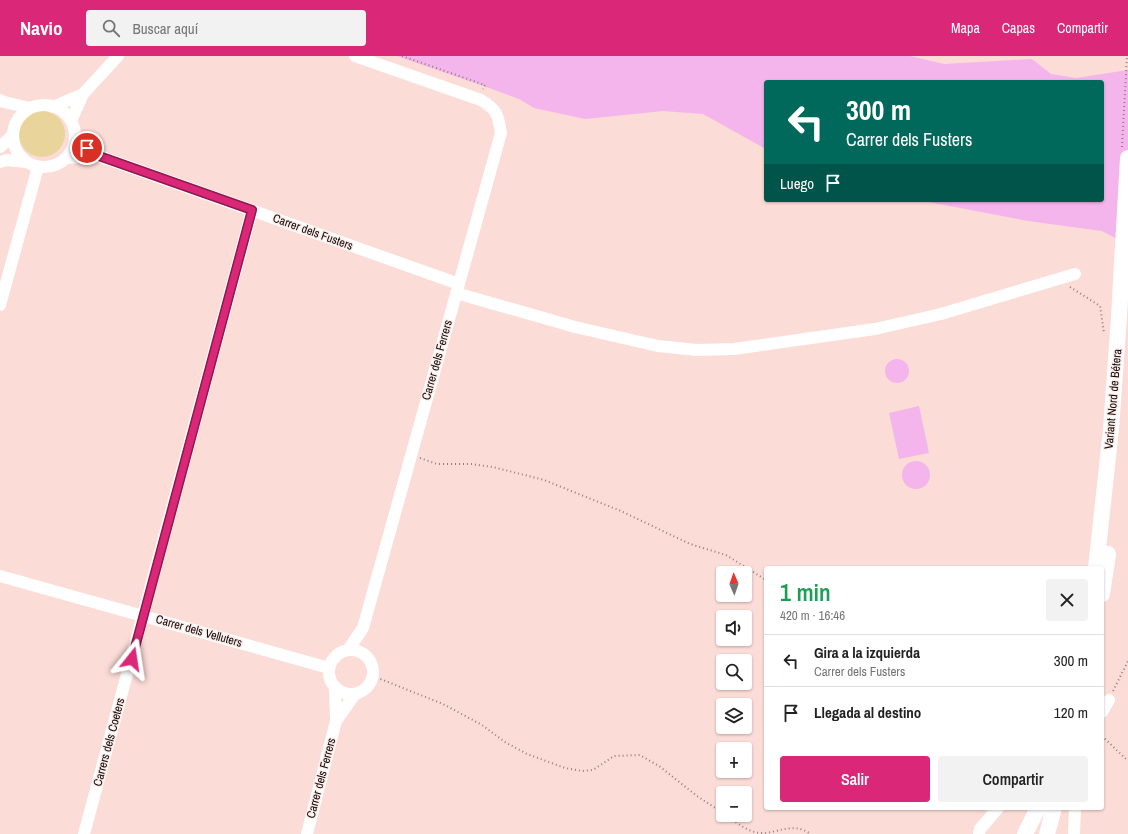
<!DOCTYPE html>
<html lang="es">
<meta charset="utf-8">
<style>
body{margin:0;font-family:"Archivo Narrow",sans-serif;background:#f2f2f2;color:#222;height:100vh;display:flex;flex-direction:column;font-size:15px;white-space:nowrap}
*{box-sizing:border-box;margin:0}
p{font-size:13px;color:#767676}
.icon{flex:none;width:22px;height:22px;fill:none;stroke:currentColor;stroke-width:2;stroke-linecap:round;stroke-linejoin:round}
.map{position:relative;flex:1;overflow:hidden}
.side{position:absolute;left:764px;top:510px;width:340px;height:244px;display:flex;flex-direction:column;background:#fff;border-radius:4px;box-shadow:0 1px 3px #0004}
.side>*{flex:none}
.guide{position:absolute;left:764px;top:24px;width:340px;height:122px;border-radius:4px;box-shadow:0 1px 3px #0004;background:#00695c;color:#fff;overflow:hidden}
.needle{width:26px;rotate:358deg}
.fabs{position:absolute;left:716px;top:510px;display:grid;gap:8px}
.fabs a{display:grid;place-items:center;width:36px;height:36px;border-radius:4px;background:#fff;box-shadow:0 1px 3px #0004;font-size:20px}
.pin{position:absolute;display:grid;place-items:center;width:34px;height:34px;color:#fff;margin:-17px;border:2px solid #fff;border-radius:50%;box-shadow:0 1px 4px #0007}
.me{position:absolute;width:44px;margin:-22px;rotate:15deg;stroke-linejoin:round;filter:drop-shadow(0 0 3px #0008)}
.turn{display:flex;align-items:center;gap:14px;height:84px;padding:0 16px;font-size:18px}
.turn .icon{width:52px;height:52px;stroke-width:2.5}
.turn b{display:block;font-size:28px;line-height:34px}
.then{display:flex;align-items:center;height:38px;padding:0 16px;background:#0003;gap:8px;font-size:15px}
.round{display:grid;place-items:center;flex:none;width:42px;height:42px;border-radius:4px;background:#f2f2f2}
.headline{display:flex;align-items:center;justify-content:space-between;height:68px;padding:0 16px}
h1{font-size:24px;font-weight:600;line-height:30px;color:#1e9e55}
.button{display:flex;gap:8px;margin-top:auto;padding:8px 16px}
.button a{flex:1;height:46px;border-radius:4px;background:#db2777;color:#fff;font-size:16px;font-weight:600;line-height:46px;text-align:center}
.button a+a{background:#f2f2f2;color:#222}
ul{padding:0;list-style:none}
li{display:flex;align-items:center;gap:12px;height:52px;padding:0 16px;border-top:1px solid #e0e0e0}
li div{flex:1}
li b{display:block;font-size:15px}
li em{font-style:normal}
header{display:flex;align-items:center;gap:24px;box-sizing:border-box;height:56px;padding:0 20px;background:#db2777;color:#fff}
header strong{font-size:19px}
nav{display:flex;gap:22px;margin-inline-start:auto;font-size:14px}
.search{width:280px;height:36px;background:#f2f2f2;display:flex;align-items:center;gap:10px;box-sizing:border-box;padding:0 14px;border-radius:4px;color:#767676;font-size:15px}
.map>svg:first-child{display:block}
.green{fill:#e9d59b}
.water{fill:#f3b5ec}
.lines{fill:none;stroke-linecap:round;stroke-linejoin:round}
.path{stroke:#977f7a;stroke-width:2;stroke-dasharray:1 3;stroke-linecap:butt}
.minor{stroke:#fff;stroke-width:12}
.major{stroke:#fff;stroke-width:16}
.route-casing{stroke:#8e194d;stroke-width:10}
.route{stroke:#db2777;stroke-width:7}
.labels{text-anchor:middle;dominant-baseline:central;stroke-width:3;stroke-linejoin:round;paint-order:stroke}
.street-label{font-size:12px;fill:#170705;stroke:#f9efed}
</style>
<header>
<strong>Navio</strong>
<div class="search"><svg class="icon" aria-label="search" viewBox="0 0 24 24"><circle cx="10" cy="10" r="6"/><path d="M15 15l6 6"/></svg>Buscar aquí</div>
<nav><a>Mapa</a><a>Capas</a><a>Compartir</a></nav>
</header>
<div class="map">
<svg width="1128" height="778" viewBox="0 0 1128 778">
<rect width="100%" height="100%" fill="#fbdcd6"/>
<!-- green -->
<path class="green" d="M19 78a23 23 0 1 1 46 0a23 23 0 1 1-46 0Z"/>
<!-- water -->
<path class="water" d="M397,0H910L944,8L1032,3L1051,18L1076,22L1128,14V194L1121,185L1102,175L1028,165L918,144H1102V26H766V93L703,58L663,55L585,63L534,52L519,43L492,33Z
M885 315a12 12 0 1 1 24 0a12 12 0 1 1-24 0Z
M919,350L929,397L899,403L889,357Z
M902 419a14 14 0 1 1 28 0a14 14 0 1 1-28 0Z"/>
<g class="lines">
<!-- path -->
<path class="path" d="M402,0L485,29L483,33
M1122,91L1127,0
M1070,231L1100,250L1104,277
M420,402L437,408H471L493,411L544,424L621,455L690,488L726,499L766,524
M373,620L443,648L482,669L505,686L527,698L565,712L582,715L593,714L614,700L640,699L659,710L697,740L723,757
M1113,635L1128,605
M1102,680L1128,705
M726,759C736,766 746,775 759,777C778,778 792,765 811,778"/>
<!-- minor -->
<path class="minor" d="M0,44L4,46L30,52
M13 80a31 31 0 1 1 62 0a31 31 0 1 1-62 0Z
M53,51L83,38
M71,65L83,38L118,0
M75,83L99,100L459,228
M0,91L13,79
M66,102L99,100
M0,106L7,104L26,106
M456,237L575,271L658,290L697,294L734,293L875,273L941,258L1075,218
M0,249L38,111
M0,520L329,612
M329 616a22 22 0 1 1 44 0a22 22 0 1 1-44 0Z
M348,594L363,572L501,77C498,58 497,54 481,44L355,0
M1102,656L1109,644
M336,665L355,638
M84,778L252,154
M307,778L336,665L335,632
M979,778L980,773L998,752
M1074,778L1075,752"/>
<!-- major -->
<path class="major" d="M1096,512L1111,373L1119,261L1128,102
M1102,538L1108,498
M1025,778L1038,752
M1047,778L1054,752"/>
</g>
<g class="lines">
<!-- route casing -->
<g class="route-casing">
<path id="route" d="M87,92L99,100L252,154L132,603"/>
</g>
<!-- route -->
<use href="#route" class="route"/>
</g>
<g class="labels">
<!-- street labels -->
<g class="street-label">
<text transform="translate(313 176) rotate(20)">Carrer dels Fusters</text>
<text transform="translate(437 304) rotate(-74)">Carrer dels Ferrers</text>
<text transform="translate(1113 343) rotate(-85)">Variant Nord de Bétera</text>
<text transform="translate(199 575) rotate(16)">Carrer dels Velluters</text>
<text transform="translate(109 686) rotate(-75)">Carrers dels Coeters</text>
<text transform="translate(321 722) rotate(-75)">Carrer dels Ferrers</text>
</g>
</g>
</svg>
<div class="fabs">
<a><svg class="needle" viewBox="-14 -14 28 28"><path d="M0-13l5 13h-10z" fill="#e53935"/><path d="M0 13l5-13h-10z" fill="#767676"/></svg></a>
<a><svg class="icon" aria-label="sound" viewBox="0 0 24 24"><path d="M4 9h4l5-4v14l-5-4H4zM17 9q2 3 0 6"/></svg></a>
<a><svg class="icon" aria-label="search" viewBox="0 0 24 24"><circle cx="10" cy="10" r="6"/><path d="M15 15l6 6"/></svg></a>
<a><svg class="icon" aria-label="layers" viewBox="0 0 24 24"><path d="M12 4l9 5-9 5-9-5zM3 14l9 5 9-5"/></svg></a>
<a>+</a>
<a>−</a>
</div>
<div class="pin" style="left:87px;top:92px;background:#d93025"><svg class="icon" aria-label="arrive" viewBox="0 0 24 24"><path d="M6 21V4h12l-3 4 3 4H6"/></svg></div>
<svg class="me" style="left:132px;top:603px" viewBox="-20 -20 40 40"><path d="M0-17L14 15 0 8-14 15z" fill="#db2777" stroke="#fff" stroke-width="4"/></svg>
<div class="guide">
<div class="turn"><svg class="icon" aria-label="left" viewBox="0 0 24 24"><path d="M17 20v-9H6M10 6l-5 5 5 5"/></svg><div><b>300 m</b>Carrer dels Fusters</div></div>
<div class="then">Luego<svg class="icon" aria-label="arrive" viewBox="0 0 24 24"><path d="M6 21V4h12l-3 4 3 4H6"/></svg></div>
</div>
<section class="side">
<div class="headline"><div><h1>1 min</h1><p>420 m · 16:46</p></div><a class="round"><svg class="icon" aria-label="close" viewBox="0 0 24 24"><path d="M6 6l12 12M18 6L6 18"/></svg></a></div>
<ul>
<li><svg class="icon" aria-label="left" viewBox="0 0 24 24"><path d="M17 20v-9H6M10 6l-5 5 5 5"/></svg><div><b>Gira a la izquierda</b><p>Carrer dels Fusters</p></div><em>300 m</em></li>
<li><svg class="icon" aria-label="arrive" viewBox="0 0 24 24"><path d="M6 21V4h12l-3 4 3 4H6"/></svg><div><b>Llegada al destino</b></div><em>120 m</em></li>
</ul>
<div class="button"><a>Salir</a><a>Compartir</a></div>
</section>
</div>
